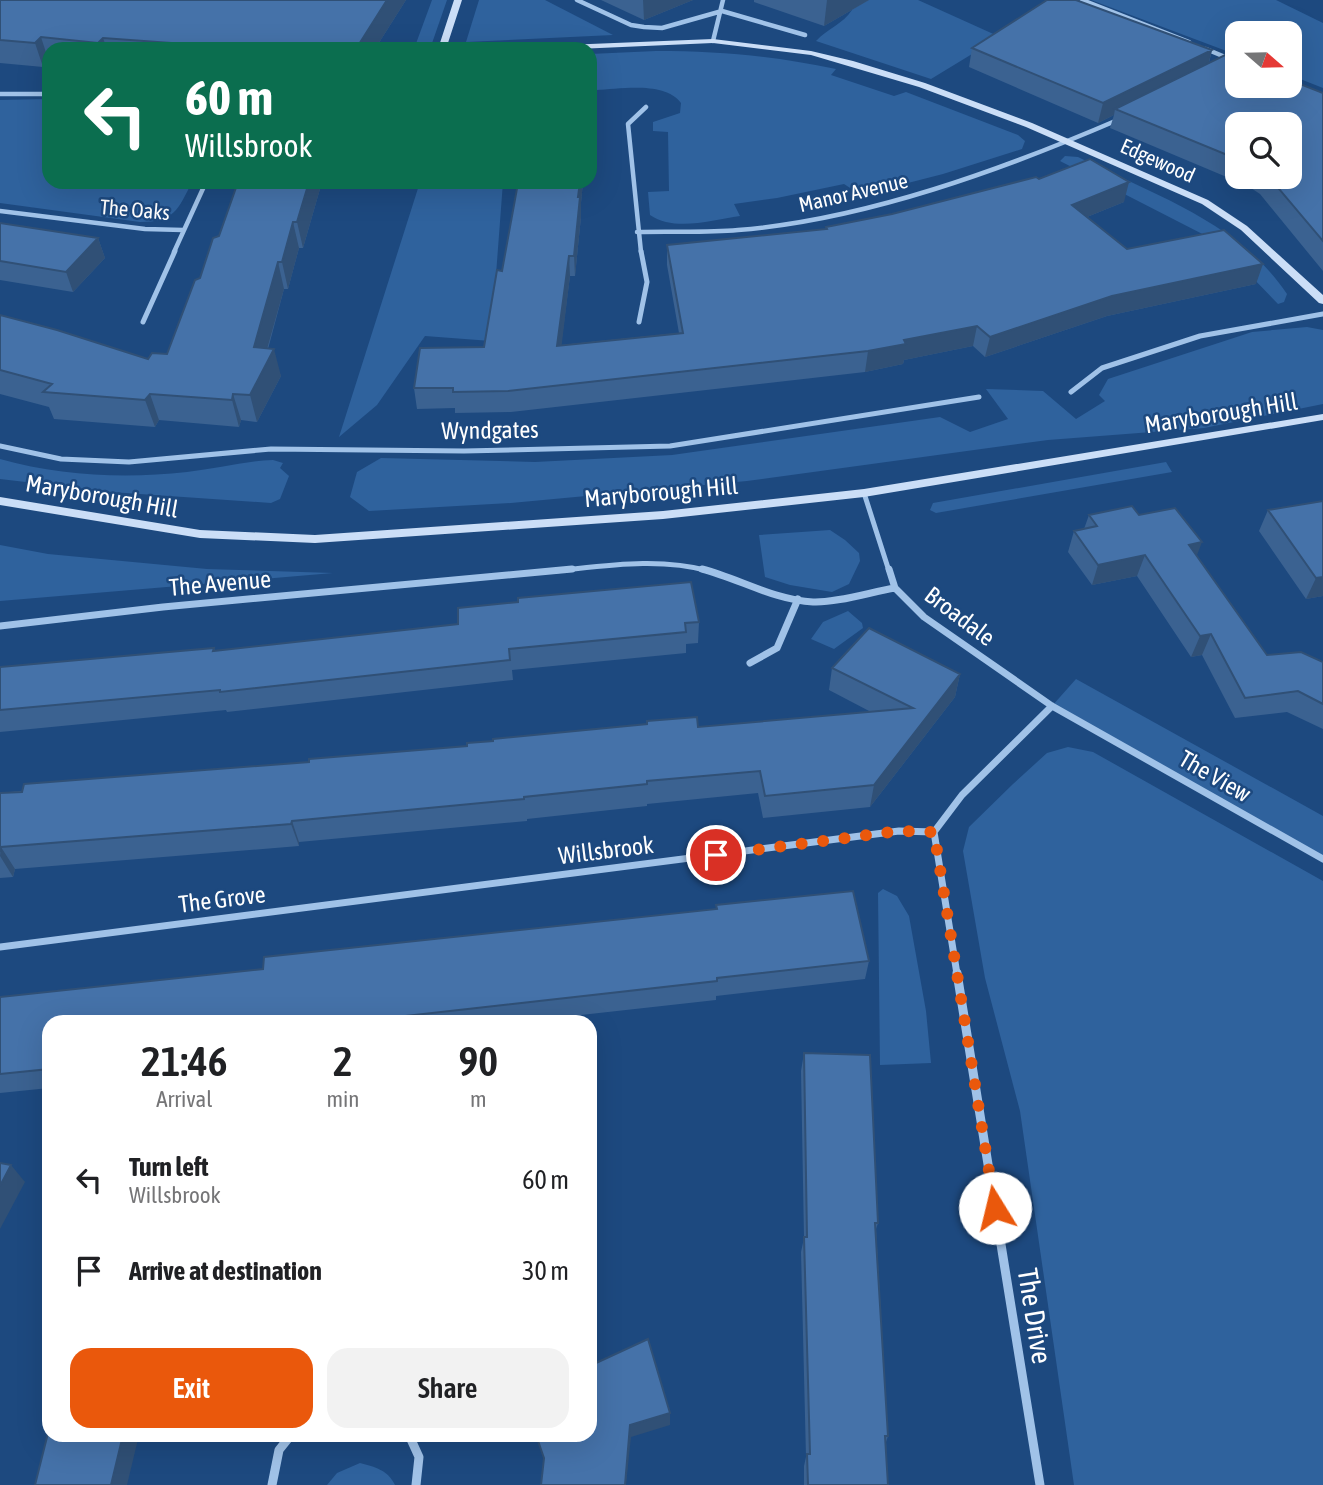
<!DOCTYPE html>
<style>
body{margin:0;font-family:"Asap Condensed",sans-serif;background:#f2f2f2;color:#202124;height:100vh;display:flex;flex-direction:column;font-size:26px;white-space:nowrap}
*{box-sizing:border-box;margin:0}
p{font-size:23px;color:#757577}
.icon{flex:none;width:38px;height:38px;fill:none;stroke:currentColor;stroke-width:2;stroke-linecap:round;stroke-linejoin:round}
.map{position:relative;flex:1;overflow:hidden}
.panel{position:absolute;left:42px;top:1015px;width:555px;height:427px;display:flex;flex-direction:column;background:#fff;border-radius:21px;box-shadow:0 7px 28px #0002}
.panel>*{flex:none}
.guide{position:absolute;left:42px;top:42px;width:555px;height:147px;border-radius:21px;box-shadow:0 7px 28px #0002;background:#0b6e4f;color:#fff;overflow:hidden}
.needle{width:46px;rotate:110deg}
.tools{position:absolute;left:1225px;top:21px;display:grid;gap:14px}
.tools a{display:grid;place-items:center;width:77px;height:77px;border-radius:14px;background:#fff;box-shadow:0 7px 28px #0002;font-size:35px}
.pin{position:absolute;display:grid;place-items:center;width:60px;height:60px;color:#fff;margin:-30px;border:4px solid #fff;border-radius:50%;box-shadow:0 2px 7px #0007}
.me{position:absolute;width:77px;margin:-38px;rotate:351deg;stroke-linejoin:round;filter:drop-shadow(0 0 5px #0008)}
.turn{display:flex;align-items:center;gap:24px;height:147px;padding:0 28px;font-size:32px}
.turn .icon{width:91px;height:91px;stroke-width:2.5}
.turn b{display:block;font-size:49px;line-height:60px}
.eta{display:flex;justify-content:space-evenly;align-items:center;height:119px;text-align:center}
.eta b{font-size:42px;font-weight:600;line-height:49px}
.cta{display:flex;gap:14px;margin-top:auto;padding:14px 28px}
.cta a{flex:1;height:80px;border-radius:21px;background:#ea580c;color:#fff;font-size:28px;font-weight:600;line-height:80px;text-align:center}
.cta a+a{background:#f2f2f2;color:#202124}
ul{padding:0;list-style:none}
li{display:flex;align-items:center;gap:21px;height:91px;padding:0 28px}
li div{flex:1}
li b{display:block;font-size:26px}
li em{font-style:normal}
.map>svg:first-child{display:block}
.green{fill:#2f629d}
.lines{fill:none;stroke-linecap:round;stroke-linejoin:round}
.street-far3{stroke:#a0c2e8;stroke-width:4.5}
.street-far2{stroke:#a0c2e8;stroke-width:5}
.street-far1{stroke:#a0c2e8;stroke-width:7}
.street{stroke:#a0c2e8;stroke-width:9}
.secondary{fill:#cbdef7;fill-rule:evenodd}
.wall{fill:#3b6291;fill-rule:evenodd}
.shaded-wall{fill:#305076}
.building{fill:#4572a9;stroke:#305076;stroke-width:2}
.route{stroke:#ea580c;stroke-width:12;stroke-dasharray:0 21.6}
.labels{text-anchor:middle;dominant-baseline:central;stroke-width:5;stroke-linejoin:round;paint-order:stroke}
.far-street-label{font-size:21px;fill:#fff;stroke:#1d497f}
.street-label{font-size:24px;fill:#fff;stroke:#1d497f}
.near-street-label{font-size:28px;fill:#fff;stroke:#1d497f}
</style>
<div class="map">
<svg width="1323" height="1485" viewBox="0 0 1323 1485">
<rect width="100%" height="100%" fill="#1d497f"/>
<!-- green -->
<path class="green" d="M432,0H447L430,49H414Z
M479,0H545L613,35L466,42Z
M853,0H918L1000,37L931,79L816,41C828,28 843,24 852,10L849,6Z
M1091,0H1276L1323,23V88L1290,75V33H1237V55Z
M656,51C720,51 773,56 836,69L831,75L894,96L906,92L1018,135L1025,141L1022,149L943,174L861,195L844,184L777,198L734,204L740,216C712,220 675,232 650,215L648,192L669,191L668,132L653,131V122L680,113L681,103C665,81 621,89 596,90L590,54Z
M49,99V182H192C178,210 174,222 140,222L0,203V100Z
M1065,156L1078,157C1152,194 1239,222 1287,294L1284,302L1278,304L1218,242L1060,161Z
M420,182H503L491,341L425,336L377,405L339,437Z
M1307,327L1323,330V404L1204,428L1048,440L747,481L511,503L369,511L350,497L357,472L381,458L535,462L672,455L940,417L970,432L1008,419L986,389L1043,391L1076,419L1105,401L1099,395L1108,379L1252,332Z
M0,459C61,476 125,479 187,472C216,469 244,461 273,460L283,463L280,468L289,476L280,499L271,503L111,492L0,479Z
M1166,462L1172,472L936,513L930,510L933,503Z
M830,530L845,540L859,553L860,561L849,584L832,592L790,585L765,577L759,535Z
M0,545L48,554L207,569L333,573L0,601Z
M848,611L862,623L863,628L834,649L811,639L823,622Z
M1076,679L1323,816V859L1052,706Z
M1068,747L1093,752L1323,881V1485H1074L1020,1111L985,978L963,851L969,827L1013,784L1047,753Z
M883,889L897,896L909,916L926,1011L931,1063L880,1065L878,893Z
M360,1463C375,1467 388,1470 395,1485H327L337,1473Z"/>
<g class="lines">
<!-- street-far3 -->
<path class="street-far3" d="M577,0L631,25L644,27L662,28L722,11L805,35
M1082,0L1189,42
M713,41L723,0
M1206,49L1237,62
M0,94H49
M0,211L145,229L183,230
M637,232C671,231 705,233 738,230C865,220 1004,169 1120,119
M174,252L206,182
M641,252L628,124L646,107"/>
<!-- street-far2 -->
<path class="street-far2" d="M143,322L175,251
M639,322L647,282L641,251
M1071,392L1102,368L1200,336L1323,314
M0,446L61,459L129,462L271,449L464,451L670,446L979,397
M864,493L889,571
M553,571C605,566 658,557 709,571"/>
<!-- street-far1 -->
<path class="street-far1" d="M702,569C740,579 774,600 813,602C837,603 871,592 895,588
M889,569L895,588L924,617L1052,706L1323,859
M0,626L163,607L572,569
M750,663L777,648L798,599
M0,947L899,831L934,832
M957,974L934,832L962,795L1052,706"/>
<!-- street -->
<path class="street" d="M957,973L1040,1485
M409,1435L419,1457L416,1485
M272,1485L279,1450L291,1435"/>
<!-- secondary -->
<path class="secondary" d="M454,0H462L446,49H438Z
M713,39L811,51L853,61L925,83L1032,123L1208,200L1247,226L1323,295V304L1319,303L1241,230L1202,204L1026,127L919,87L811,55L713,43L577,49H512L516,47Z
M1323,414V420L864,497L663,519L315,543L200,538L0,505V497L200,530L315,535L663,511L864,489Z"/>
</g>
<!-- wall -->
<path class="wall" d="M0,0H406L375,49H49V62L43,67L0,63Z
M601,0H693L644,20Z
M754,0H869L824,26L754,2Z
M972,48L1212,50L1209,63L1323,93V271L1260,194L1248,186L1110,128L1114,115L1098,123L969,67ZM1237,124L1290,177H1237Z
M1039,179L1124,202L1087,217L1127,249L1256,284L1107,316L985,357L973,346L904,360L903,364L865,372L511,412L455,413V408L417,409L414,388L484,347L502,271L516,192V182H583L581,203V217L575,276H570L561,345L679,333L667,265V245L825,230L826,227L892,214Z
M238,182H322L303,248H299L288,289H284L268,349L281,376L257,422L241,420L239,427L159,420L155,427L54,419L49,407L0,394V315L148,359L167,354L219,236Z
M0,223L98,238L105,258L73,292L0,280Z
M1323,501V596L1306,599L1259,531L1268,510Z
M1089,515H1139L1197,556L1267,655L1323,662V729L1287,712L1235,718L1202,655L1191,657L1137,576L1092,585L1068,552L1074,531L1084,529Z
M699,622L698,643L686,644V653L512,670L513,680L227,712L226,710L0,732V668L214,648L215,651Z
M832,668L960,674L955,697L870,807L763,818L758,793L647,804V806L527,819V821L299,842V846L15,869L13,877L0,878V793L309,762L871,712L829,690Z
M716,905L869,961L865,979L716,996V1000L518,1022H49V1088L0,1093V997L263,969L716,909Z
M804,1053L878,1223L876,1229L888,1436L886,1442L888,1485H804V1466L806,1457L801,1252L804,1238L801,1071Z"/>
<!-- shaded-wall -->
<path class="shaded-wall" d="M387,0H406L375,49H356Z
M643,0H693L644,20Z
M827,0H869L824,26Z
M41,37L49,62L43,67L35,43Z
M103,38L107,49H100L98,43Z
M1212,50L1207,69L1115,109L1114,115L1098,123L1103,103Z
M309,182H322L303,248L297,222Z
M580,182H583L581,203V217L575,276L574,256Z
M1129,182L1124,202L1067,225L1072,205Z
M293,222L299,248L288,289L282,262Z
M98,238L105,258L73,292L66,272Z
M569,256L570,276L559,367L557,346Z
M278,262L284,289L260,374L254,347Z
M1263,264L1256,284L1107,316L985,357L990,337L1112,296Z
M977,326L973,346L904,360L903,364L865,372L868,351L904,340Z
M274,349L281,376L257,422L250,395Z
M150,394L159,420L155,427L145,400Z
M233,394L241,420L239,427L232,400Z
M1202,542L1194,563L1189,545Z
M1145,555L1137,576L1092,585L1098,565Z
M1323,577V596L1306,599L1316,578Z
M1211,634L1202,655L1191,657L1200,636Z
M960,674L955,697L870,807L874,785Z
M292,821L299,842V846L291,824Z
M1,847L15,869L13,877L0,856Z
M11,1165L25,1182L0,1229V1186Z
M670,1413V1425L631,1437L626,1485H625L630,1425Z
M123,1435H139L127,1485H111Z"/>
<!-- building -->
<path class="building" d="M0,0H387L356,49H254L103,38L98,43L41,37L35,43L0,40Z
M1047,0H1076L1212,50L1103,103L972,48Z
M523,48H564V49H523Z
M1225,55L1237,59V86H1290V80L1323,93V241L1269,177H1290V124H1237V159L1115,109Z
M1090,159L1129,182L1072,205L1127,249L1224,230L1263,264L1112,296L990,337L977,326L904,340L906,344L868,351L508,391L453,392V388H414L420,348L484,347L497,270L502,271L518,183H516V182H580L578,197H580L574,256H569L557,346L683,333L667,245L827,229L826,227L892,214L1036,177L1039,179Z
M238,182H309L297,222H293L282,262H278L254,347L274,349L250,395L233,394L232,400L150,394L145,400L43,392L52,384L0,370V315L57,330L148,359L152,353L167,354L195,280L200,278L213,238L219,236Z
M0,223L98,238L66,272L0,261Z
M1323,501V577L1316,578L1268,510Z
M1132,506L1139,515L1175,508L1202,542L1189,545L1267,655L1301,652L1323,662V704L1298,691L1245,698L1211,634L1200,636L1145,555L1098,565L1074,531L1097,526L1089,515Z
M691,582L699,622L685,623L686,632L509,649L510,660L220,692V690L0,710V667L214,648L213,651L458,624V608L518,602V598Z
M869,628L960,674L874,785L765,796L760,771L647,781V784L524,797V799L292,821L291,824L1,847L0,852V793L22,792L24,784L309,762V759L467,746V743L493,741V739L647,724V721L697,717L698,727L913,708L832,668Z
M853,891L869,961L717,978V981L352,1022H49V1069L0,1074V997L263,969L264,957L717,909L716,905Z
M804,1053L870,1055L878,1223H875L888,1436H885L888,1485H808L807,1454H810L804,1237H807Z
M0,1163L11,1165L0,1186Z
M648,1339L670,1413L630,1425L625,1485H541L544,1458L536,1435H590V1342L596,1363Z
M49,1429V1435H123L111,1485H35Z"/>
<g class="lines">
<!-- route -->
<path class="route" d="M716,855L899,831L934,832L995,1208"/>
</g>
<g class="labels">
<!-- far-street labels -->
<g class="far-street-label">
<text transform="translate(1158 160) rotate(24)">Edgewood</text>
<text transform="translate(853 192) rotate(-13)">Manor Avenue</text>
<text transform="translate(135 209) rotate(5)">The Oaks</text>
</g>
<!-- street labels -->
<g class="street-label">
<text transform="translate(1221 413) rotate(-9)">Maryborough Hill</text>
<text transform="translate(490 430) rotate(-1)">Wyndgates</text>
<text transform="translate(661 492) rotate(-5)">Maryborough Hill</text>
<text transform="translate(102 496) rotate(10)">Maryborough Hill</text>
<text transform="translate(220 583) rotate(-5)">The Avenue</text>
<text transform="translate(960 616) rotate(37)">Broadale</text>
<text transform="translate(1215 776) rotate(30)">The View</text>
<text transform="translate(606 850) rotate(-7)">Willsbrook</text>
<text transform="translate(222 899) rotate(-7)">The Grove</text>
</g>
<!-- near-street labels -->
<g class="near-street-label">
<text transform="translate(1035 1316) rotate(81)">The Drive</text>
</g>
</g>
</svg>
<div class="tools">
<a><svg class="needle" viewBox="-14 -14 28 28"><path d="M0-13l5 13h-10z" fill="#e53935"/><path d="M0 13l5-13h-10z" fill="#757577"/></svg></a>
<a><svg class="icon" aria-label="search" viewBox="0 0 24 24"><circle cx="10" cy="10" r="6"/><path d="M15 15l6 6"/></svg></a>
</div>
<div class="pin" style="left:716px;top:855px;background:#d93025"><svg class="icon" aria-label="arrive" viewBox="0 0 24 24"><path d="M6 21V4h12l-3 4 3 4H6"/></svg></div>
<svg class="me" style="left:995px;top:1208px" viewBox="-20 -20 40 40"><circle r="19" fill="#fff"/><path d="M0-13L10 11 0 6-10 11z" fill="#ea580c"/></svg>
<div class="guide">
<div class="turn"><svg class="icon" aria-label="left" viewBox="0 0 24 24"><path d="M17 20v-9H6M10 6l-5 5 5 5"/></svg><div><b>60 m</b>Willsbrook</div></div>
</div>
<section class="panel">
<div class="eta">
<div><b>21:46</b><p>Arrival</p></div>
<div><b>2</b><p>min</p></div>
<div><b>90</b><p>m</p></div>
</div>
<ul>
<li><svg class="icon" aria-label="left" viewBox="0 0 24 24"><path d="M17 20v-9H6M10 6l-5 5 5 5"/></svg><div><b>Turn left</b><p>Willsbrook</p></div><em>60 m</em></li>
<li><svg class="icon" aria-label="arrive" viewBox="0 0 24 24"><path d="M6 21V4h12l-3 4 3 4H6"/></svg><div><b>Arrive at destination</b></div><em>30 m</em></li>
</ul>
<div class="cta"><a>Exit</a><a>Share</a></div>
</section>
</div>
